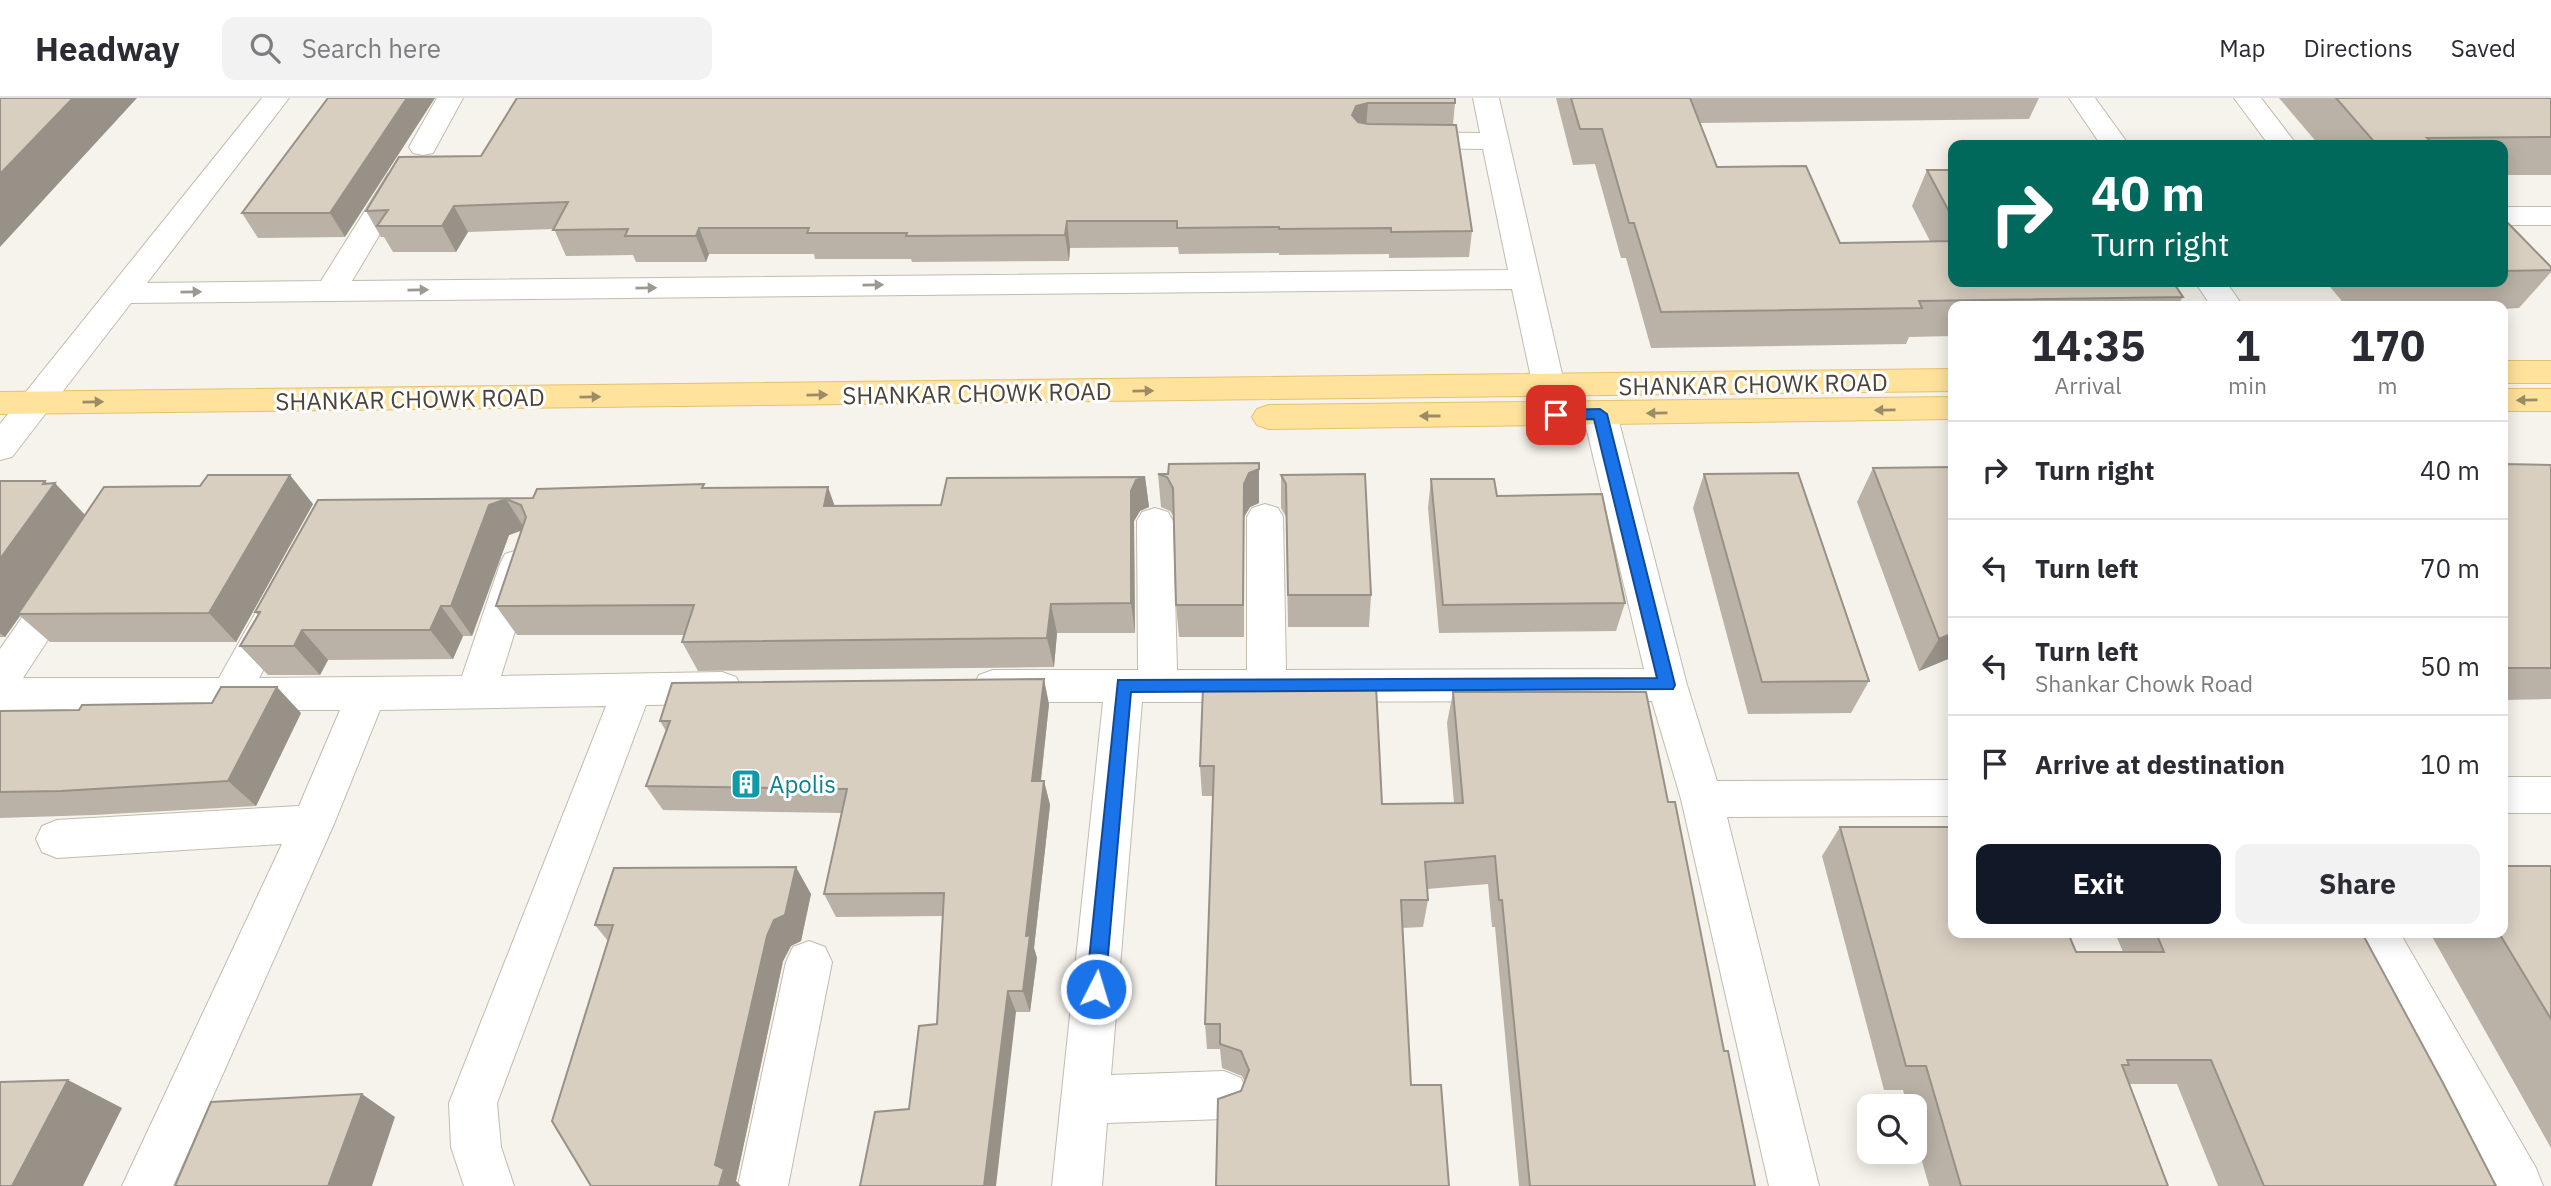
<!DOCTYPE html>
<style>
body{margin:0;font-family:"IBM Plex Sans",sans-serif;background:#f2f2f3;color:#2b2b33;height:100vh;display:flex;flex-direction:column;font-size:26px;white-space:nowrap}
*{box-sizing:border-box;margin:0}
p{font-size:23px;color:#7c7c81}
.icon{flex:none;width:38px;height:38px;fill:none;stroke:currentColor;stroke-width:2;stroke-linecap:round;stroke-linejoin:round}
.map{position:relative;flex:1;overflow:hidden}
.panel{position:absolute;left:1948px;top:203px;width:560px;height:637px;display:flex;flex-direction:column;background:#fff;border-radius:14px;box-shadow:0 4px 18px #0003}
.panel>*{flex:none}
.banner{position:absolute;left:1948px;top:42px;width:560px;height:147px;border-radius:14px;box-shadow:0 4px 18px #0003;background:#00695c;color:#fff;overflow:hidden}
.tools{position:absolute;left:1857px;top:996px;display:grid;gap:14px}
.tools a{display:grid;place-items:center;width:70px;height:70px;border-radius:14px;background:#fff;box-shadow:0 4px 18px #0003;font-size:35px}
.pin{position:absolute;display:grid;place-items:center;width:60px;height:60px;color:#fff;margin:-30px;border-radius:14px;box-shadow:0 4px 10px #0006}
.me{position:absolute;width:77px;margin:-38px;rotate:5deg;stroke-linejoin:round;filter:drop-shadow(0 0 5px #0008)}
.turn{display:flex;align-items:center;gap:24px;height:147px;padding:0 28px;font-size:32px}
.turn .icon{width:91px;height:91px;stroke-width:2.5}
.turn b{display:block;font-size:49px;line-height:60px}
.eta{display:flex;justify-content:space-evenly;align-items:center;height:119px;text-align:center}
.eta b{font-size:42px;font-weight:700;line-height:49px}
.action{display:flex;gap:14px;margin-top:auto;padding:14px 28px}
.action a{flex:1;height:80px;border-radius:14px;background:#111827;color:#fff;font-size:28px;font-weight:700;line-height:80px;text-align:center}
.action a+a{background:#f2f2f3;color:#2b2b33}
ul{padding:0;list-style:none}
li{display:flex;align-items:center;gap:21px;height:98px;padding:0 28px;border-top:2px solid #e1e1e2}
li div{flex:1}
li b{display:block;font-size:26px}
li em{font-style:normal}
header{display:flex;align-items:center;gap:42px;box-sizing:border-box;height:98px;padding:0 35px;background:#fff;border-bottom:2px solid #e1e1e2}
header strong{font-size:33px}
nav{display:flex;gap:38px;margin-inline-start:auto;font-size:24px}
.search{width:490px;height:63px;background:#f2f2f3;display:flex;align-items:center;gap:18px;box-sizing:border-box;padding:0 24px;border-radius:14px;color:#7c7c81;font-size:26px}
.map>svg:first-child{display:block}
.lines{fill:none;stroke-linecap:round;stroke-linejoin:round}
.minor-casing{stroke:#c2bbae;stroke-width:2}
.major-casing{stroke:#e6c16a;stroke-width:2}
.minor{fill:#fff;fill-rule:evenodd}
.major{fill:#ffe39c;fill-rule:evenodd}
.wall{fill:#bab2a6}
.shaded-wall{fill:#979187}
.building{fill:#d8cfc1;stroke:#979187;stroke-width:2}
.oneway{fill:#9c9892}
.oneway2{fill:#9c8c66}
.route{fill:#1a73e8;stroke:#114b97;stroke-width:2}
.labels{text-anchor:middle;dominant-baseline:central;stroke-width:6;stroke-linejoin:round;paint-order:stroke}
.street-label{font-size:24px;fill:#4b4439;stroke:#fff}
.culture-label{font-size:24px;fill:#0d838f;stroke:#fff;text-anchor:start}
</style>
<header>
<strong>Headway</strong>
<div class="search"><svg class="icon" aria-label="search" viewBox="0 0 24 24"><circle cx="10" cy="10" r="6"/><path d="M15 15l6 6"/></svg>Search here</div>
<nav><a>Map</a><a>Directions</a><a>Saved</a></nav>
</header>
<div class="map">
<svg width="2551" height="1088" viewBox="0 0 2551 1088">
<rect width="100%" height="100%" fill="#f6f3ec"/>
<g class="lines">
<!-- minor casing -->
<g class="minor-casing">
<path id="minor" d="M262,0H289L147,185L321,183L388,76L398,73L408,76L412,82L352,183L1508,172L1483,51L1406,50L1396,48L1392,42L1396,36L1406,34L1480,35L1473,0H1499L1565,289L1561,297L1549,300L1537,297L1533,289L1512,191L131,205L12,359L0,362V326Z
M437,0H463L433,55L423,57L413,55L409,49Z
M2069,0H2095L2129,47H2101Z
M2234,0H2261L2297,47H2269Z
M2502,109H2551V127H2502Z
M2195,184H2226L2243,208H2211Z
M1600,304L1612,308L1617,316L1687,587L1717,683L1953,682V718L1727,719L1819,1088H1769L1681,701L1652,603L1142,604L1111,977L1224,973L1241,980L1248,997L1241,1014L1224,1021L1107,1025L1102,1088H1052L1103,604H993L979,599L973,588L979,577L993,572H1138L1137,423L1142,414L1155,410L1168,414L1173,423L1177,572H1247V419L1252,410L1265,406L1278,410L1283,419L1286,572L1644,571L1583,316L1588,308Z
M518,452L531,456L536,466L501,578L722,574L736,579L742,590L736,601L722,606L646,607L497,1005L501,1049L514,1088H464L451,1049L449,1005L606,608L380,612L334,726L173,1088H122L282,746L57,760L42,754L36,741L42,728L57,722L299,708L340,612H0V551L51,478L64,474L77,478L83,488L23,580H219L261,505L274,500L287,505L293,515L259,580L462,578L500,466L505,456Z
M2502,679H2551V715H2502Z
M2354,835H2400L2536,1070L2543,1088H2491Z
M809,843L825,849L832,864L788,1088H738L786,864L793,849Z"/>
</g>
<!-- major casing -->
<g class="major-casing">
<path id="major" d="M2502,263H2551V285H2502Z
M1953,271V293L0,316V294Z
M2502,291H2551V313H2502Z
M1953,299V321L1269,331L1257,327L1252,319L1257,311L1269,307Z"/>
</g>
<!-- minor -->
<use href="#minor" class="minor"/>
<!-- major -->
<use href="#major" class="major"/>
</g>
<!-- wall -->
<path class="wall" d="M328,0L345,139L258,140L242,115Z
M517,0L1455,5L1453,27L1472,133L1469,159L1389,160V156L1279,157V155L1179,156L1178,149L1070,150L1069,163L912,164L911,161H815L814,156H709L706,164H636L633,157L566,158L554,131L468,134L456,154H393L384,139H381L366,113L481,58Z
M1556,0H2039L2029,21L1700,25L1717,69L1840,145L1930,143L1912,108L1927,72H1953V184L2183,199L2177,208H1953V238L1909,239L1906,246L1651,250L1626,160H1621L1595,66L1573,67Z
M2279,0H2551V77H2502V47H2319Z
M2502,119L2551,169V174L2519,210L2502,211V208H2346L2326,184H2502Z
M2502,366L2551,367V601L2502,602Z
M1873,370L1953,559L1919,573L1857,404Z
M1158,376L1259,405L1250,409L1244,419V539H1179L1176,507L1174,419L1170,413L1161,409Z
M1704,376L1869,583L1851,615L1748,616L1693,410Z
M1281,377L1371,497L1369,529H1288L1286,419L1281,410Z
M1145,379L1149,409L1140,413L1134,423L1135,535H1057L1054,569L698,573L682,544L685,537H517L496,508L521,433L509,437L472,538H463L453,561L328,562L320,577H268L240,548L258,517L255,514L318,402L533,400L706,390L835,407H941Z
M1431,381L1497,398L1625,505L1616,533L1439,535L1428,410Z
M0,383L47,386L85,417L313,406L236,544H50L20,518L5,539H0Z
M1203,589L1382,706L1454,705L1447,625L1453,594L1668,704L1724,953L1755,1088H1519L1495,829H1492L1488,786L1427,791L1428,802L1423,829L1402,830L1241,993L1245,984L1242,978L1222,970L1220,951H1207L1205,926L1213,698H1202L1200,668Z
M1049,606L1041,683H1044L1050,707L1034,850L1037,860L1030,914H1016L909,1011L937,926L943,818L836,819L824,796L841,715L663,712L646,688L666,633L660,623Z
M0,613L301,615L256,708L93,717L0,720Z
M1840,729L2076,854H2123L2115,835H2362L2496,1088H2218L2177,986H2129L2168,1088H1929L1914,1035V1008H1907L1903,992H1884L1822,758Z
M2551,768V1050L2430,835H2502Z
M811,796L801,843L791,848L783,863L736,1083L741,1088H591L608,843L595,827Z"/>
<!-- shaded-wall -->
<path class="shaded-wall" d="M73,0H137L0,149V76Z
M407,0H435L345,139L330,115Z
M1368,5L1366,30L1355,34L1352,17L1356,8Z
M454,108L468,134L456,154L442,128Z
M1067,123L1070,150L1069,163L1065,137Z
M699,130L709,156L706,164L696,138Z
M1259,365V405L1250,409L1244,419V539V386L1249,375Z
M290,377L313,406L236,544L209,515Z
M1145,379L1149,409L1140,413L1134,423L1135,535L1131,505V393L1136,382Z
M45,383L51,390L55,385L87,419L18,516L20,518L5,539L0,535V461Z
M828,389L839,420L824,408Z
M506,401L525,431L509,437L472,538L451,508L489,407Z
M1051,506L1057,535L1054,569L1047,540Z
M441,508L463,538L453,561L430,532Z
M302,532L328,562L320,577L294,548Z
M1953,535V559L1919,573L1939,541Z
M1044,581L1049,606L1038,707L1032,683Z
M277,589L301,615L256,708L228,683Z
M1044,683L1050,707L1034,850L1037,860L1030,914L1023,893L1026,838Z
M796,769L811,796L801,843L791,848L783,863L736,1083L741,1088H719L715,1067L767,838Z
M1008,893L1016,914L996,1088H984Z
M68,982L122,1010L83,1088H12Z
M362,996L395,1019L372,1088H328Z"/>
<!-- building -->
<path class="building" d="M0,0H73L0,76Z
M328,0H407L330,115H242Z
M517,0H1455V5H1368L1356,8L1352,17L1358,24L1368,26L1456,27L1472,133L1391,134V130L1279,131V129L1177,130V123H1067L1065,137L906,138L907,135H807L809,130H699L696,138H625L628,131L553,132L568,104L454,108L442,128H377L388,112L366,113L399,59L481,58Z
M1571,0H1690L1717,69L1806,68L1840,145L1953,143V184H2173L2183,199L1919,203L1922,210L1661,214L1634,125H1629L1602,31H1580Z
M2336,0H2551V39L2427,40L2434,47H2377Z
M1927,72H1953V121Z
M2502,119L2551,169V172L2502,173Z
M1259,365V371L1249,375L1244,386L1243,507H1176L1173,390L1167,379L1158,376H1168L1169,366Z
M2502,366L2551,367V570H2502Z
M1953,369V535L1939,541L1873,370Z
M1798,375L1869,583L1762,584L1704,376Z
M1365,376L1371,497H1288L1286,386L1281,377Z
M208,377H290L209,515L18,516L104,389L200,388Z
M1145,379L1136,382L1131,393V505L1051,506L1047,540L682,544L694,507L496,508L526,419L521,407L506,401L489,407L451,508H441L430,532H302L294,548H240L260,514H255L318,402L533,400L537,391L704,386L702,390L828,389L824,408L941,407L947,380Z
M1431,381H1494L1497,398L1602,396L1625,505L1443,507Z
M0,383H45L43,386L55,385L0,461Z
M1044,581L1032,683H1044L1026,838L1030,837L1023,893H1008L984,1088H860L875,1014L909,1011L919,928L937,926L944,795L824,796L847,691L646,688L670,623H660L672,585Z
M1376,588L1382,706L1463,705L1453,594H1646L1668,704H1675L1724,953H1728L1755,1088H1530L1502,802H1499L1495,758L1425,764L1428,802H1401L1411,987H1441L1449,1088H1216L1218,1001L1241,993L1249,972L1241,953L1220,946V926H1205L1214,668H1200L1203,589Z
M221,589H277L228,683L61,693L0,694V613L79,612L82,607L212,605Z
M1840,729H1953V835H2068L2076,854H2164L2156,835H2362L2443,985L2496,1088H2264L2211,962H2127L2129,967H2122L2168,1088H1961L1926,968H1906Z
M2502,768H2551V921L2499,835H2502Z
M796,769L785,817L774,822L767,838L715,1067L724,1071L719,1088H591L552,1023L613,827H595L614,770Z
M68,982L12,1088H0V984Z
M362,996L328,1088H175L211,1004Z"/>
<!-- one-way arrows -->
<defs><path id="oneway-solid" d="M-6-.8H1V-3.2L6.5 0L1 3.2V.8H-6Z" transform="scale(1.75)"/></defs>
<g class="oneway">
<use href="#oneway-solid" transform="translate(873 187) rotate(-1)"/>
<use href="#oneway-solid" transform="translate(646 190) rotate(-1)"/>
<use href="#oneway-solid" transform="translate(418 192) rotate(-1)"/>
<use href="#oneway-solid" transform="translate(191 194) rotate(-1)"/>
</g>
<g class="oneway2">
<use href="#oneway-solid" transform="translate(1143 293) rotate(-1)"/>
<use href="#oneway-solid" transform="translate(817 297) rotate(-1)"/>
<use href="#oneway-solid" transform="translate(590 299) rotate(-1)"/>
<use href="#oneway-solid" transform="translate(2527 302) rotate(179)"/>
<use href="#oneway-solid" transform="translate(93 304) rotate(-1)"/>
<use href="#oneway-solid" transform="translate(1885 312) rotate(179)"/>
<use href="#oneway-solid" transform="translate(1657 315) rotate(179)"/>
<use href="#oneway-solid" transform="translate(1430 318) rotate(180)"/>
</g>
<!-- route -->
<path class="route" d="M1600,311L1607,316L1675,587L1673,591L1131,594L1105,891L1102,897L1096,900L1089,897L1086,891L1118,582L1657,580L1594,321L1556,322L1549,317L1556,312Z"/>
<!-- icons -->
<defs>
<g id="building-square" transform="scale(1.575)"><rect x="-9" y="-9" width="18" height="18" rx="4" fill="#0f9aa8" stroke="#fff"/><path d="M-4-6H4V6H1V3H-1V6H-4ZM-2.5-4.3h1.7v1.8h-1.7ZM.8-4.3h1.7v1.8H.8ZM-2.5-1h1.7V.8h-1.7ZM.8-1h1.7V.8H.8Z" fill="#fff"/></g>
</defs>
<g fill-rule="evenodd">
<use href="#building-square" x="746" y="686"/>
</g>
<g class="labels">
<!-- street labels -->
<g class="street-label">
<text transform="translate(1753 286) rotate(-1)">SHANKAR CHOWK ROAD</text>
<text transform="translate(977 295) rotate(-1)">SHANKAR CHOWK ROAD</text>
<text transform="translate(410 301) rotate(-1)">SHANKAR CHOWK ROAD</text>
</g>
<!-- culture labels -->
<g class="culture-label">
<text x="769" y="686">Apolis</text>
</g>
</g>
</svg>
<div class="tools">
<a><svg class="icon" aria-label="search" viewBox="0 0 24 24"><circle cx="10" cy="10" r="6"/><path d="M15 15l6 6"/></svg></a>
</div>
<div class="pin" style="left:1556px;top:317px;background:#d93025"><svg class="icon" aria-label="arrive" viewBox="0 0 24 24"><path d="M6 21V4h12l-3 4 3 4H6"/></svg></div>
<svg class="me" style="left:1096px;top:891px" viewBox="-20 -20 40 40"><circle r="17" fill="#1a73e8" stroke="#fff" stroke-width="3"/><path d="M0-11L8 9 0 5-8 9z" fill="#fff"/></svg>
<div class="banner">
<div class="turn"><svg class="icon" aria-label="right" viewBox="0 0 24 24"><path d="M7 20v-9h11M14 6l5 5-5 5"/></svg><div><b>40 m</b>Turn right</div></div>
</div>
<section class="panel">
<div class="eta">
<div><b>14:35</b><p>Arrival</p></div>
<div><b>1</b><p>min</p></div>
<div><b>170</b><p>m</p></div>
</div>
<ul>
<li><svg class="icon" aria-label="right" viewBox="0 0 24 24"><path d="M7 20v-9h11M14 6l5 5-5 5"/></svg><div><b>Turn right</b></div><em>40 m</em></li>
<li><svg class="icon" aria-label="left" viewBox="0 0 24 24"><path d="M17 20v-9H6M10 6l-5 5 5 5"/></svg><div><b>Turn left</b></div><em>70 m</em></li>
<li><svg class="icon" aria-label="left" viewBox="0 0 24 24"><path d="M17 20v-9H6M10 6l-5 5 5 5"/></svg><div><b>Turn left</b><p>Shankar Chowk Road</p></div><em>50 m</em></li>
<li><svg class="icon" aria-label="arrive" viewBox="0 0 24 24"><path d="M6 21V4h12l-3 4 3 4H6"/></svg><div><b>Arrive at destination</b></div><em>10 m</em></li>
</ul>
<div class="action"><a>Exit</a><a>Share</a></div>
</section>
</div>
